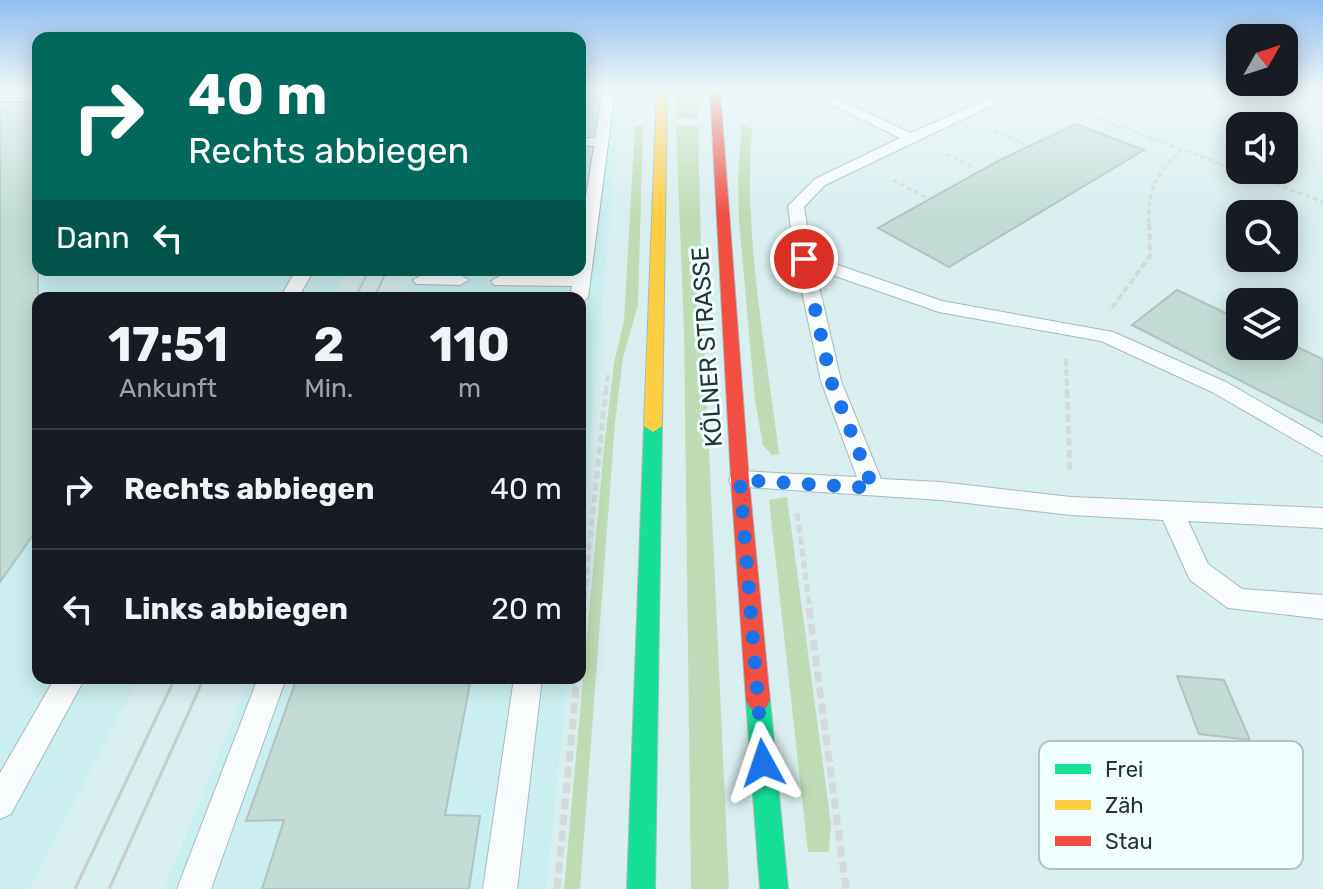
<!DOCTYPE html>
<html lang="de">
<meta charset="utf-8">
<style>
body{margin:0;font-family:Rubik,sans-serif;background:#20242c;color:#f1f3f6;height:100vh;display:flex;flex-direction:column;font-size:30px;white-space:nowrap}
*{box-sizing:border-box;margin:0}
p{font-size:26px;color:#9ea1a6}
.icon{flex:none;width:44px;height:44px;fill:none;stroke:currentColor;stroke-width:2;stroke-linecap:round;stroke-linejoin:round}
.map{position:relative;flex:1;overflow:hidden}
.details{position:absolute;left:32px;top:292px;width:554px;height:392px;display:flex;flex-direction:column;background:#171b24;border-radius:16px;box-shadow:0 4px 20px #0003}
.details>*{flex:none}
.hud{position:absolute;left:32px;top:32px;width:554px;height:244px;border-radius:16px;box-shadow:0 4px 20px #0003;background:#00695c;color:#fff;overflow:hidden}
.needle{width:52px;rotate:51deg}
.buttons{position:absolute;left:1226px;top:24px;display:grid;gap:16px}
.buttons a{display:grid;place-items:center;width:72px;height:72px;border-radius:16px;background:#171b24;box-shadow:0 4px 20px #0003;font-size:40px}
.pin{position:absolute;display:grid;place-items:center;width:68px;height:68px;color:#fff;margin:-34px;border:4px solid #fff;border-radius:50%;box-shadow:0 2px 8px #0007}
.me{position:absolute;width:88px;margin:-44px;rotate:355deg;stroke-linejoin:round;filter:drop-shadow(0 0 6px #0008)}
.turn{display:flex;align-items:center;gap:28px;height:168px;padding:0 24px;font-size:36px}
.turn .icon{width:104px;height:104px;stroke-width:2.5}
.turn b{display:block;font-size:56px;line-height:68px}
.then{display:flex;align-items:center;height:76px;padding:0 24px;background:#0003;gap:16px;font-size:30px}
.eta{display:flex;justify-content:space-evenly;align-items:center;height:136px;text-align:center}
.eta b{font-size:48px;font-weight:700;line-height:56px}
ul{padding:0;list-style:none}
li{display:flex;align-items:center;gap:24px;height:120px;padding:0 24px;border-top:2px solid #363941}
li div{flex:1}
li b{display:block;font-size:30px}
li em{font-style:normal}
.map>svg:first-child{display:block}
.built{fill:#cbeff0}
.green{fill:#bfdcb7}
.building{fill:#c3ddd6;stroke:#b4c3c1;stroke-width:2}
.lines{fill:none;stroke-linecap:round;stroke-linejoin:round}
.lane-casing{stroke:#aababa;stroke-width:2}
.fast-casing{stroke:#aababa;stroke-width:2}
.slow-casing{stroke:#aababa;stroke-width:2}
.jam-casing{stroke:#aababa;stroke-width:2}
.path-far3{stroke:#d4dada;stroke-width:3;stroke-dasharray:5 3;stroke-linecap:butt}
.path-far2{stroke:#d4dada;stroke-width:4;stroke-dasharray:7 3;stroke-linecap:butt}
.path-far1{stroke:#d4dada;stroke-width:5;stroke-dasharray:8 4;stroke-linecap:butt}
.path{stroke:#d4dada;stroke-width:7;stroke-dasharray:11 5;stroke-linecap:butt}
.lane{fill:#f9fcfd;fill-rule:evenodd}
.fast{fill:#16e098;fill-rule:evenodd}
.slow{fill:#ffcf43;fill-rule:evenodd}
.jam{fill:#f24e42;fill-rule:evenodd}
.tram-far1{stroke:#c7cece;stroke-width:2}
.tram{stroke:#c7cece;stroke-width:3}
.route{stroke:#1a73e8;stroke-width:14;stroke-dasharray:0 25.2}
.labels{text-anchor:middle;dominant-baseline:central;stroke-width:6;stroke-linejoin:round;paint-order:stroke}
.street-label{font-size:24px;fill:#263434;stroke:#f0ffff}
.key{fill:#f0ffff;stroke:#b3c2c2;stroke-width:2}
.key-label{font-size:22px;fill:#263434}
</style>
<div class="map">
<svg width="1323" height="889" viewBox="0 0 1323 889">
<rect width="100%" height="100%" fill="#d9eeef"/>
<!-- built -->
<path class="built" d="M0,90H38V270H346L332,298H38V678H138L30,889H0Z
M580,90H621L580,560V298H403L414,270H580Z
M250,678H568L546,889H164Z"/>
<!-- green -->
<path class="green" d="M676,90H697L698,119L676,118Z
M742,125L752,129C743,237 766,347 779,454L772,455L763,445L755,401L739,220L738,176Z
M635,126H643L638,304L623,358L615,423L580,889H564L604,448L614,363L624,321Z
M676,126H698L702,294L729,889H691L684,329Z
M787,497L831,824L829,852H808L769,500Z"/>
<!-- building -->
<path class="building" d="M0,102H38V528L0,582Z
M1076,124L1144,150L949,267L878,228L1000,160Z
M1177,290L1240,320V346H1284V341L1323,359V423L1132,325Z
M1177,676L1224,680L1250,740L1199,734Z
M297,678H471L445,815L480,816L469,889H262L284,820L246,821Z"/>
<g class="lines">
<!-- lane casing -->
<g class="lane-casing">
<path id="lane" d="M0,90H38V97H0Z
M603,90H615L588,298L580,303V298H570L572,286L494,285L491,281L500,276H573L574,270H580V234L594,146H580V138H595Z
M802,90H818L911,133L1008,90H1024L825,185L804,207L812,256L942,301L1113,332L1226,382L1323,438V456L1212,392L1101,341L939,312L815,269L841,381L881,479L941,482L1071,497L1323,508V528L1188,521L1208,564L1242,589L1323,595V619L1228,608L1190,580L1163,520L1071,515L941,500L732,486L729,480L732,474L740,471L857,477L821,381L795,259L788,206L815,179L900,138Z
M296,270H314L298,298H280Z
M422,275H460L469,280L460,285L416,284L413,280Z
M55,678H85L11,814L0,819V773Z
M258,678H286L211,889H177Z
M514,678H542L517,889H483Z"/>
</g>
<!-- fast casing -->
<g class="fast-casing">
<path id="fast" d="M653,420L662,426L655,889H627L644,426Z
M758,688L766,692L770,700L788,889H760L746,700L750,692Z"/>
</g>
<!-- slow casing -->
<g class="slow-casing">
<path id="slow" d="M657,90H667L662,426L653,432L644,426Z"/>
</g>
<!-- jam casing -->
<g class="jam-casing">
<path id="jam" d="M710,90H720L749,480L770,700L766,708L758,712L750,708L746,700L731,480Z"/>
</g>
<!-- path-far3 -->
<path class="path-far3" d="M1043,98L1323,202
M993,131L1025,144
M946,154L971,166
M893,180L927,198
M1149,223C1148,184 1156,178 1181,150"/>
<!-- path-far2 -->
<path class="path-far2" d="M1112,308L1150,256L1149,221
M1066,359L1067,392
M606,392L608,373"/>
<!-- path-far1 -->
<path class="path-far1" d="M1067,390L1070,473
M797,513L810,610
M583,610L606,390"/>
<!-- path -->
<path class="path" d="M809,608L846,889
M580,643L584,608
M557,889L577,678"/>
<!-- lane -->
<use href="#lane" class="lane"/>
<!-- fast -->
<use href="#fast" class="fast"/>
<!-- slow -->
<use href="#slow" class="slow"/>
<!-- jam -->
<use href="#jam" class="jam"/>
<!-- tram-far1 -->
<path class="tram-far1" d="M355,298L369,270
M374,298L387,270"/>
<!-- tram -->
<path class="tram" d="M75,889L175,678
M109,889L204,678"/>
</g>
<!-- sky -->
<linearGradient id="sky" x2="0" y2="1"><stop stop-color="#92beef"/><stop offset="0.42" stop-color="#eef7f8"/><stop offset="1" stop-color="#eef7f8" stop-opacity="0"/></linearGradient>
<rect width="1323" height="214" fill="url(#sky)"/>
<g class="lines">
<!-- route -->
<path class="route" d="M763,763L740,480L873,488L831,381L804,259"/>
</g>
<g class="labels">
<!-- street labels -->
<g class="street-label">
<text transform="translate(707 347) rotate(-94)">KÖLNER STRASSE</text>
</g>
</g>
<!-- legend -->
<rect x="1039" y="741" width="264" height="128" rx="12" class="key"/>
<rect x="1055" y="764" width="36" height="10" fill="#16e098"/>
<rect x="1055" y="800" width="36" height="10" fill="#ffcf43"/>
<rect x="1055" y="836" width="36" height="10" fill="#f24e42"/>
<g class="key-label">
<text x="1105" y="777">Frei</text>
<text x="1105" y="813">Zäh</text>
<text x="1105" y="849">Stau</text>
</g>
</svg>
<div class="buttons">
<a><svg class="needle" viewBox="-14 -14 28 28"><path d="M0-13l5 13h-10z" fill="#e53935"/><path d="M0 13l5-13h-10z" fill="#9ea1a6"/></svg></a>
<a><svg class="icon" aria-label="sound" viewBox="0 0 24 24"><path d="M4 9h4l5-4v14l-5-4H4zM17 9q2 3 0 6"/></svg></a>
<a><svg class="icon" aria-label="search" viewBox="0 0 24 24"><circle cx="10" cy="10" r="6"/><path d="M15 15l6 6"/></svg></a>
<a><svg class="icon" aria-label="layers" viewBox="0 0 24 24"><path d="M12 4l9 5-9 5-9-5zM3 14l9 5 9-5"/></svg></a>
</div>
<div class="pin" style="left:804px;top:259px;background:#d93025"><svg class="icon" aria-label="arrive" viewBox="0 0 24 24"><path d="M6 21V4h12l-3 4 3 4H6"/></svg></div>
<svg class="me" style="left:763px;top:763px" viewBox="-20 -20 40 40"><path d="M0-17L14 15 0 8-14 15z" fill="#1a73e8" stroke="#fff" stroke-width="4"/></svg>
<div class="hud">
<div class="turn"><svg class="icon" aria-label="right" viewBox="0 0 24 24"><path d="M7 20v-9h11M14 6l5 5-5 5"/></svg><div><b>40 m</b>Rechts abbiegen</div></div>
<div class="then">Dann<svg class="icon" aria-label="left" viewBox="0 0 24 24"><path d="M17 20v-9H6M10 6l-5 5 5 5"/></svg></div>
</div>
<section class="details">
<div class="eta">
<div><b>17:51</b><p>Ankunft</p></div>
<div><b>2</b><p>Min.</p></div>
<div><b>110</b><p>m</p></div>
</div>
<ul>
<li><svg class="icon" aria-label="right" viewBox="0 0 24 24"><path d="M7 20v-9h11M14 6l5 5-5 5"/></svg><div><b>Rechts abbiegen</b></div><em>40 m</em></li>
<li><svg class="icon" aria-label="left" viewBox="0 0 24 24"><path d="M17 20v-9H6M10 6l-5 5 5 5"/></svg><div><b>Links abbiegen</b></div><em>20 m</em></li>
</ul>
</section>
</div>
